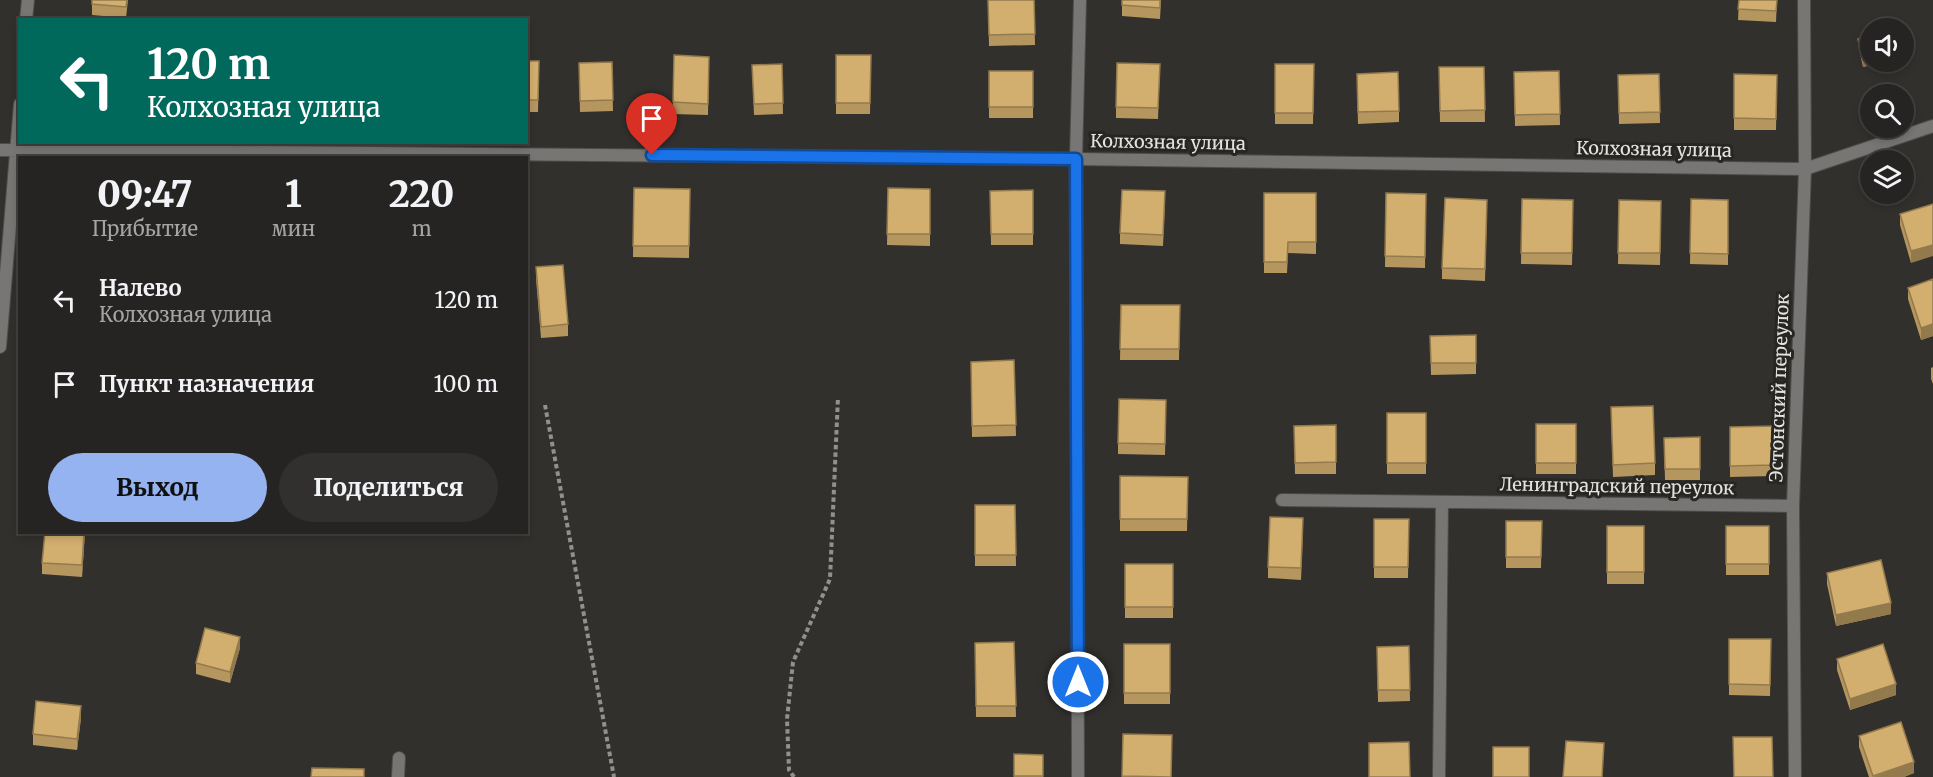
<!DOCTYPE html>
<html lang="ru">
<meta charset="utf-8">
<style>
body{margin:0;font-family:Merriweather,serif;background:#32302f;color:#f1f3f6;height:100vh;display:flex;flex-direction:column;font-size:22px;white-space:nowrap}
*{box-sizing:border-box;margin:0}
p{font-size:20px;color:#a4a4a5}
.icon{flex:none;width:33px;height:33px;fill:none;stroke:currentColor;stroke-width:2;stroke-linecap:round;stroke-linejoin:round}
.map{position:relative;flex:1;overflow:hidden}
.sheet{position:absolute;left:18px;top:156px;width:510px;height:378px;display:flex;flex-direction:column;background:#262422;border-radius:0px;box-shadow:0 3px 9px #0003,0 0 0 2px #424140}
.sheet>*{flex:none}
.banner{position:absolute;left:18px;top:18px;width:510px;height:126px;border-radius:0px;box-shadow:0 3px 9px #0003,0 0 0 2px #424140;background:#00695c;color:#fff;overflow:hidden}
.controls{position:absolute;left:1860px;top:18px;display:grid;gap:12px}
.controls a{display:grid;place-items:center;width:54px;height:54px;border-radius:50%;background:#262422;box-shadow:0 3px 9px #0003,0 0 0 2px #424140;font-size:30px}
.pin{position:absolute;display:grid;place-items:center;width:51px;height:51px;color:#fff;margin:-62px -26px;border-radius:50% 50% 50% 0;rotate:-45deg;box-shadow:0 0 6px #0007}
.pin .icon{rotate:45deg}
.me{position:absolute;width:66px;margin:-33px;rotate:0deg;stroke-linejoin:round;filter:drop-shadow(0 0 4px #0008)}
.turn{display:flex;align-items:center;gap:21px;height:126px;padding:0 30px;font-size:27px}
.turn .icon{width:78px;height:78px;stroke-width:2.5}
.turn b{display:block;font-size:42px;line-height:51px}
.eta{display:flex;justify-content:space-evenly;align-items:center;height:102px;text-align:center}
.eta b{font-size:36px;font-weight:800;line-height:42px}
.action{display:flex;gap:12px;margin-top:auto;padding:12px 30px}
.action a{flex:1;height:69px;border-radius:36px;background:#95b2f1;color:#111;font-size:24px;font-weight:800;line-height:69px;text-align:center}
.action a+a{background:#32302f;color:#f1f3f6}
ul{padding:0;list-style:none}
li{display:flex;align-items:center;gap:18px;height:84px;padding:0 30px}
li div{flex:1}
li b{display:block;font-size:22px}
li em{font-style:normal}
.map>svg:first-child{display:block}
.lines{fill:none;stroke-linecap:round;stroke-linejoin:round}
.minor-casing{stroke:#4e4d4a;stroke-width:14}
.tertiary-casing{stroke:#4e4d4a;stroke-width:14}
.path{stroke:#92908e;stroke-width:4;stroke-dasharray:4.5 3;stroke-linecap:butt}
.minor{stroke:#777674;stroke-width:12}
.tertiary{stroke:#777674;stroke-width:12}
.wall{fill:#b5965f}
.shaded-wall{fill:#937a4d}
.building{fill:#d2af6e;stroke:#937a4d;stroke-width:1.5}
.route-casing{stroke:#114b97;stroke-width:15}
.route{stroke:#1a73e8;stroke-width:10}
.labels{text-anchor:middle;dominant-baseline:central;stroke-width:6;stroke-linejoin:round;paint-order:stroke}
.street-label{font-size:18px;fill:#e4e3e1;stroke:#282623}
</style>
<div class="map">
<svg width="1933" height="777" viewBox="0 0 1933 777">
<rect width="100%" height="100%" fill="#32302d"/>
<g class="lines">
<!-- minor casing -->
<g class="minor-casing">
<path id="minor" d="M26,20L28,0
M0,150L1076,159L1805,169L1933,126
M0,347L20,104
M1282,500L1793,506
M398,777L399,758
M1439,777L1442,502
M1795,777L1793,506L1805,169L1804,0"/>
</g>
<!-- tertiary casing -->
<g class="tertiary-casing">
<path id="tertiary" d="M1078,777L1076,159L1080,0"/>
</g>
<!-- path -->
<path class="path" d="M545,405L614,777
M794,777L789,770L787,719L793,662L830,579L838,397"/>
<!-- minor -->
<use href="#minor" class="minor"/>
<!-- tertiary -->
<use href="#tertiary" class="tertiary"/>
</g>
<!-- wall -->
<path class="wall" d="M92,0H128L126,18L92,15Z
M988,0H1034L1035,45L989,46Z
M1122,0H1161L1160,19L1122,16Z
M1739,0H1777L1776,22L1738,20Z
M1858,39L1880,62V63L1863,67L1858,45Z
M836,55H871L870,114H836Z
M709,57L708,115L673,114V102Z
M526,61H539L538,112H526Z
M612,62L613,111L580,112L579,63Z
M782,64L783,114L754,115L752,65Z
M1160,64L1158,119L1116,118V107Z
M1275,64H1314L1313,124H1275Z
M1439,67H1484L1485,122H1440Z
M989,71H1033V118H989Z
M1559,71L1560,125L1515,126L1514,72Z
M1659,74L1660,123L1619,124L1618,75Z
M1734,74L1777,75L1776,130H1734Z
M1357,85L1399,111V122L1358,124Z
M634,188L690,189L689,258L633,257Z
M888,188L930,189V246L887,245Z
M1033,190V245H991L990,191Z
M1264,193H1316V254L1288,253L1287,273H1264Z
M1386,193L1426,194L1425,268L1385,267Z
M1522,199L1573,200L1572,265L1521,264Z
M1691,199L1728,200V265L1690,264Z
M1619,200L1661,201L1660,265L1618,264Z
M1165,203L1163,246L1120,244V233Z
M1933,204L1911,263L1900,225V214Z
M1487,211L1485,281L1442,279V268Z
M536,267L568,324V336L541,338L536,279Z
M1933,279V336L1921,340L1908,299V288Z
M1121,305H1180L1179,360H1120Z
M1476,335V374L1431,375L1430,336Z
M1014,360L1016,436L972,437L971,362Z
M1933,367V384L1931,379V368Z
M1166,400L1165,455L1118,454V443Z
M1387,413H1426V474H1387Z
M1611,418L1655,463V475L1613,477Z
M1536,424H1576V474H1536Z
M1336,425V474H1295L1294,426Z
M1773,426V476L1730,477V427Z
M1700,437V480H1665L1664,438Z
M1120,476L1188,477L1187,531H1120Z
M975,505H1015L1016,566H975Z
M1374,519H1409L1408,578H1374Z
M1506,521H1542L1541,568H1506Z
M1607,526H1644V584H1607Z
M1726,526H1769V575H1726Z
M1303,529L1301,580L1268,578V567Z
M85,532L82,577L42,574V563Z
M249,532H264L263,536Z
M1125,564H1173V618H1125Z
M1827,573L1891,614L1836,626L1827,584Z
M1729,639H1771L1770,696L1729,695Z
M1014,642L1016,717H976L975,643Z
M1124,644H1170V704H1124Z
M1409,646L1410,701L1378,702L1377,647Z
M240,648L230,683L196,674V663Z
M1837,659L1896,695L1850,710L1837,670Z
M81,718L77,750L33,745V734Z
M1123,734L1171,777H1122Z
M1859,736L1914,773L1904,777H1869L1859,747Z
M1014,754L1043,755V777H1014Z"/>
<!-- shaded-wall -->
<path class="shaded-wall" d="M1870,60V62H1880V63L1863,67V61Z
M1933,245V256L1911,263V251Z
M1933,324V336L1921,340V328Z
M84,532H85L82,577V565Z
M1891,603V614L1836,626V615Z
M240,637V648L230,683V672Z
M1896,684V695L1850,710V699Z
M81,706V718L77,750V739Z
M1914,762V773L1904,777H1873Z"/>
<!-- building -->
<path class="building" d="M92,0H127L126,7L92,4Z
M988,0H1034L1035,34L989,35Z
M1122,0H1160V8L1122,5Z
M1739,0H1777L1776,11L1738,9Z
M1870,36V60L1863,61L1858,39Z
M674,55L709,57L708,104L673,102Z
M836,55H871L870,103H836Z
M526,61H539L538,100H526Z
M612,62L613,100L580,101L579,63Z
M1117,63L1160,64L1158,108L1116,107Z
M782,64L783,103L754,104L752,65Z
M1275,64H1314L1313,113H1275Z
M1439,67H1484L1485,110L1440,111Z
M989,71H1033V107H989Z
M1559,71L1560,114L1515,115L1514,72Z
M1398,72L1399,111L1358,112L1357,74Z
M1659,74L1660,112L1619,113L1618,75Z
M1734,74L1777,75L1776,119L1734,118Z
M634,188L690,189L689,246H633Z
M888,188L930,189V234H887Z
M1033,190V234H991L990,191Z
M1122,190L1165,191L1163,235L1120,233Z
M1264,193H1316V242H1288L1287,262H1264Z
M1386,193L1426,194L1425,257L1385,256Z
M1445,198L1487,200L1485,269L1442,268Z
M1522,199L1573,200L1572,253H1521Z
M1691,199L1728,200V254L1690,253Z
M1619,200L1661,201L1660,253H1618Z
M1933,204V245L1911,251L1900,214Z
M563,265L568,324L541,327L536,267Z
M1933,279V324L1921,328L1908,288Z
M1121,305H1180L1179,349H1120Z
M1476,335V363H1431L1430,336Z
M1014,360L1016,425L972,426L971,362Z
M1119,399L1166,400L1165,444L1118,443Z
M1653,406L1655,463L1613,465L1611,407Z
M1387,413H1426V463H1387Z
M1536,424H1576V463H1536Z
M1336,425V462L1295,463L1294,426Z
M1773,426V465L1730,466V427Z
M1700,437V469H1665L1664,438Z
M1120,476L1188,477L1187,519H1120Z
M975,505H1015L1016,555H975Z
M1270,517L1303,518L1301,568L1268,567Z
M1374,519H1409L1408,567H1374Z
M1506,521H1542L1541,557H1506Z
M1607,526H1644V572H1607Z
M1726,526H1769V564H1726Z
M45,532H84L82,565L42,563Z
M1881,560L1891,603L1836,615L1827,573Z
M1125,564H1173V607H1125Z
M205,628L240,637L230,672L196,663Z
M1729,639H1771L1770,685L1729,684Z
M1014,642L1016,706H976L975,643Z
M1124,644H1170V693H1124Z
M1883,644L1896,684L1850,699L1837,659Z
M1409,646L1410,690H1378L1377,647Z
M36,701L81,706L77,739L33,734Z
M1901,722L1914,762L1873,776L1859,736Z
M1123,734L1172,735L1171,777L1122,776Z
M1733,737H1772L1773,777H1734Z
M1566,741L1604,743L1602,777H1563Z
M1409,742L1410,777H1369V743Z
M1493,747H1529V777H1493Z
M1014,754L1043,755V776H1014Z
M312,768L364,769V777H311Z"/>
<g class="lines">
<!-- route casing -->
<g class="route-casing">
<path id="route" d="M652,155L1076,159L1078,682"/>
</g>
<!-- route -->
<use href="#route" class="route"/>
</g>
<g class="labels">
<!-- street labels -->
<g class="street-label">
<text transform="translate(1168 142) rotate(1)">Колхозная улица</text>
<text transform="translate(1654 149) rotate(1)">Колхозная улица</text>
<text transform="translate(1779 388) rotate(-88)">Эстонский переулок</text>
<text transform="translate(1617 486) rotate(1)">Ленинградский переулок</text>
</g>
</g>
</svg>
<div class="controls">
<a><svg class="icon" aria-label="sound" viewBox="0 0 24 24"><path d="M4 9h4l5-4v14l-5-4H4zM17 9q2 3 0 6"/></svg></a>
<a><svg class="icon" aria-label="search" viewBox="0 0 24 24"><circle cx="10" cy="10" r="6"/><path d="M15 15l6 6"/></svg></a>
<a><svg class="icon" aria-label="layers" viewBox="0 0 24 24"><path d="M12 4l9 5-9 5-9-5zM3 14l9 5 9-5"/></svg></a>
</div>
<div class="pin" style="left:652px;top:155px;background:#d93025"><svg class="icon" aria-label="arrive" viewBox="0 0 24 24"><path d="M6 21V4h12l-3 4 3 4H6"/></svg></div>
<svg class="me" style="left:1078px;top:682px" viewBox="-20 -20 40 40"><circle r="17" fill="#1a73e8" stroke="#fff" stroke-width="3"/><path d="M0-11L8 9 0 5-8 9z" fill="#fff"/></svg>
<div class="banner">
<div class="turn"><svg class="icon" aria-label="left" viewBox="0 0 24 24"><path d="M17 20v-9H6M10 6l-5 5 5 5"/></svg><div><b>120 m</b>Колхозная улица</div></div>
</div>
<section class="sheet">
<div class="eta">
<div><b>09:47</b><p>Прибытие</p></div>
<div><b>1</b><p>мин</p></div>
<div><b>220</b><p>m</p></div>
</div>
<ul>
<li><svg class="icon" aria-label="left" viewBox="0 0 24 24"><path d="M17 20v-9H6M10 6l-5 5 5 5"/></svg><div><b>Налево</b><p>Колхозная улица</p></div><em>120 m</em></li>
<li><svg class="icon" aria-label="arrive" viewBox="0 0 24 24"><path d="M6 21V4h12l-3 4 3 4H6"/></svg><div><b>Пункт назначения</b></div><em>100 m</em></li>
</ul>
<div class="action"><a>Выход</a><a>Поделиться</a></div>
</section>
</div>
